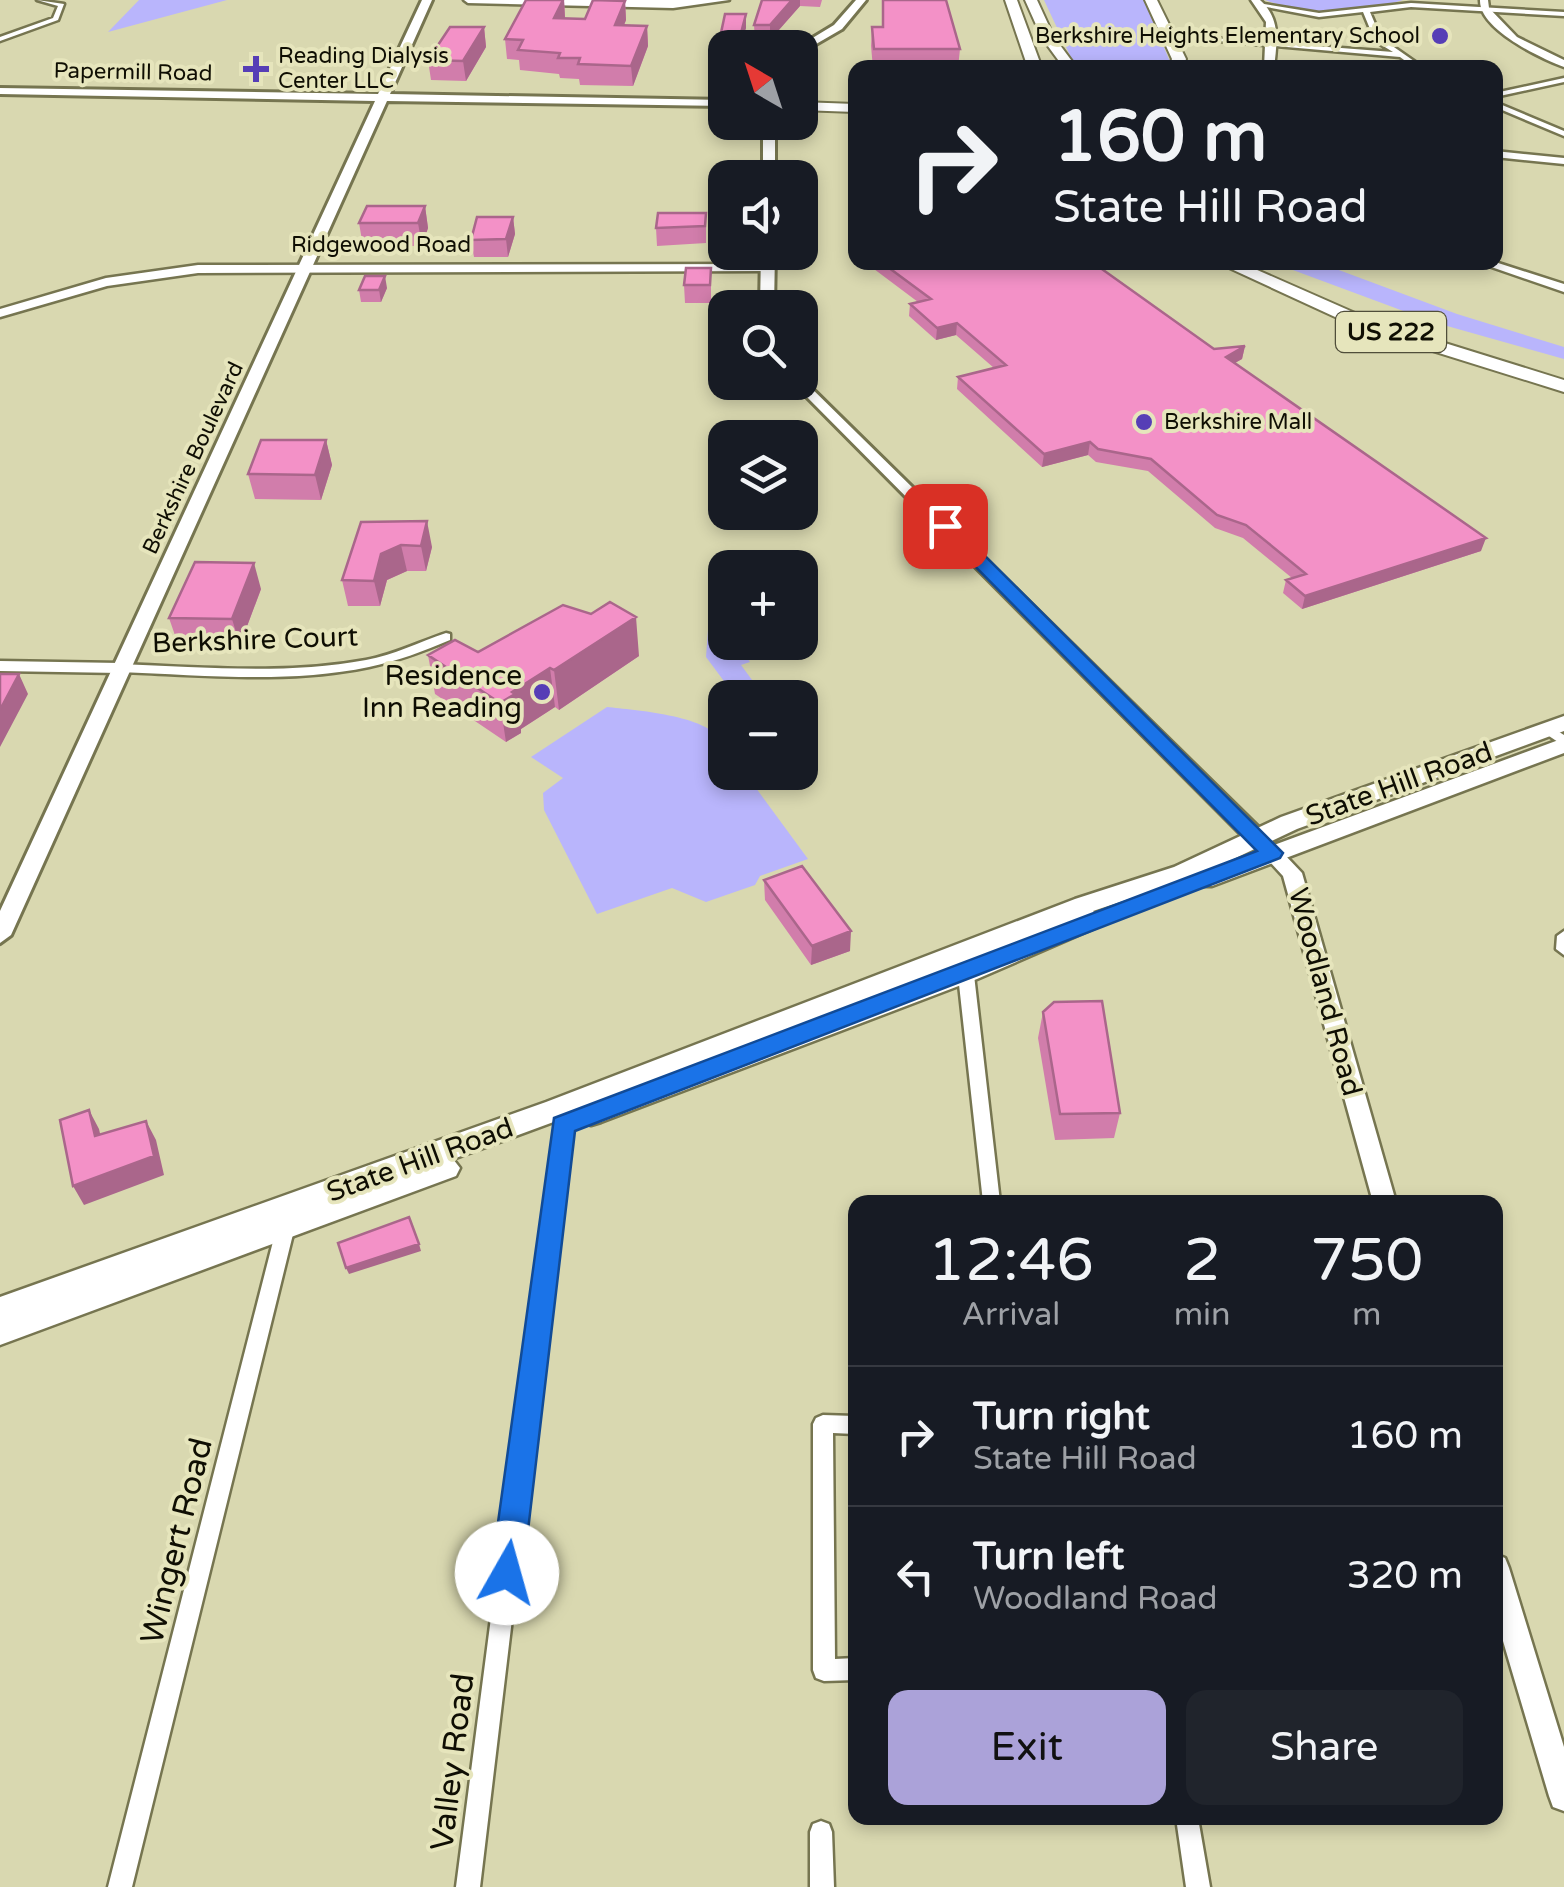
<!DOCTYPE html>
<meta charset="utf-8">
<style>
body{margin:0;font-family:"Varela Round",sans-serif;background:#20242c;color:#f1f3f6;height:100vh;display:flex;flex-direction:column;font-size:38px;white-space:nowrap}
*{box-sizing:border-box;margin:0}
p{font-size:32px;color:#9ea1a6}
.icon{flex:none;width:55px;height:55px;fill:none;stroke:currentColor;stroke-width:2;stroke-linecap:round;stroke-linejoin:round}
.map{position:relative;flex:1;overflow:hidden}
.panel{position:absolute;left:848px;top:1195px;width:655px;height:630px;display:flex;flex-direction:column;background:#171b24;border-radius:20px;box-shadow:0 5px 15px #0003}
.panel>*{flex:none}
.guide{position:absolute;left:848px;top:60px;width:655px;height:210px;border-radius:20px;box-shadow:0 5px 15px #0003;background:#171b24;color:#f1f3f6;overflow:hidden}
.needle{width:65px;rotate:321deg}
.controls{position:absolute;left:708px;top:30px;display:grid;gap:20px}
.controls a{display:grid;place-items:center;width:110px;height:110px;border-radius:20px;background:#171b24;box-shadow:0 5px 15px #0003;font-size:50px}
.pin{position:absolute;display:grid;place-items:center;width:85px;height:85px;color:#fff;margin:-42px;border-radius:20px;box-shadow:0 5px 15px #0006}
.me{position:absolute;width:110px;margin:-55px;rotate:7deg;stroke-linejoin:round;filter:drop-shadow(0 0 8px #0008)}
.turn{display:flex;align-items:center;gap:35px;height:210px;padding:0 40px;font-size:45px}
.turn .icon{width:130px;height:130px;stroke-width:2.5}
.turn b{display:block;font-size:70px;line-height:85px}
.eta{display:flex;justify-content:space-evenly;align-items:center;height:170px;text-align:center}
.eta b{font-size:60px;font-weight:600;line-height:70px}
.action{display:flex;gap:20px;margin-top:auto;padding:20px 40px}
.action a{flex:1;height:115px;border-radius:20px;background:#aba2d9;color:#111;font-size:40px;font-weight:600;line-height:115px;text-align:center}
.action a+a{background:#20242c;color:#f1f3f6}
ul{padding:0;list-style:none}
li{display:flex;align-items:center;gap:30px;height:140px;padding:0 40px;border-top:2px solid #363941}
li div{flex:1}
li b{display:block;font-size:38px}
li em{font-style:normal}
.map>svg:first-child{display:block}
.green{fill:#b9b5fc}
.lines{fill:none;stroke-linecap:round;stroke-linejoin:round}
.minor-casing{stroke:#767550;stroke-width:5}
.tertiary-casing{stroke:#767550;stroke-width:5}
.secondary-casing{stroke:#767550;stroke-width:6}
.primary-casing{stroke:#767550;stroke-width:5}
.motorway-casing{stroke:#767550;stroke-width:4}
.minor{fill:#fff;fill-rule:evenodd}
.tertiary{fill:#fff;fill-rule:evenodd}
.secondary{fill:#fff;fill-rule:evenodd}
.primary{fill:#fff;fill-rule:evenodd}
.motorway{fill:#fff;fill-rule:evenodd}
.wall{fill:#d17dab}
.shaded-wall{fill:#aa668b}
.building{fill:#f391c7;stroke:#aa668b;stroke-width:2.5}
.route{fill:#1a73e8;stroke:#114b97;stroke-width:2.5}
.poi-dot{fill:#563eb6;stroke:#e6e5bc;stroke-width:4}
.labels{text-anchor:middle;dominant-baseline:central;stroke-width:8;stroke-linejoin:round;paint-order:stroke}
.far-poi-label{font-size:22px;fill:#0f0e03;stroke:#e6e5bc;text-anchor:start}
.far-street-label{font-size:22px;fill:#0f0e03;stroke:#e6e5bc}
.shield{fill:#e6e5bc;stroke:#504e3a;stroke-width:2.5}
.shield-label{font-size:25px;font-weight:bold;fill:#0f0e03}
.street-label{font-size:28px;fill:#0f0e03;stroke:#e6e5bc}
.poi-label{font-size:28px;fill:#0f0e03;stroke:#e6e5bc;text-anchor:end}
.near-street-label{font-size:32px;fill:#0f0e03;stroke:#e6e5bc}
</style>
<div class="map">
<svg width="1564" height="1887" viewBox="0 0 1564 1887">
<rect width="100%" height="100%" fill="#d9d8b0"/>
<!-- green -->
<path class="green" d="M139,0H227L108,32Z
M1044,0H1144L1171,64L1167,68L1074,64Z
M1265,0H1403C1360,13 1309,17 1265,0Z
M1274,263H1320L1457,314L1564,347V359L1433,322Z
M725,614V642L753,643L744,654L750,662L741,665L758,688L735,696L706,657L708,630Z
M607,707C634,710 707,715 722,741C727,749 725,763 725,772L745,773L808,859L760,876L755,885L706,902L672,888L597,914L544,810L543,793L563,778L531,757Z"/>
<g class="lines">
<!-- minor casing -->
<g class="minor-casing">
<path id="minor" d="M37,0L64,4L58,20L0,41V37L53,18L58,6Z
M1411,3L1564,12V16L1411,7L1370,12L1381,38L1424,68H1415L1400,57L1208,40L1212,38L1393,52L1375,41L1363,12L1319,17L1261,6L1264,4L1319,13Z
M1564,78V82L1495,97V93Z
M1495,102L1564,131V136L1495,107Z
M446,633L450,634V640C424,651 398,661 369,667C288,684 202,675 120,672L114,668L120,664C202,667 285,675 366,660C394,655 419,642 446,633Z
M1548,725L1564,735V746L1543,732L1541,729Z
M1564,931V955L1556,949L1557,936Z
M965,960L973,966L1000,1202H983L957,966Z
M556,1103L562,1105L571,1125L480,1887H456L555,1125L548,1110L550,1105Z
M287,1215L293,1217L296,1222L132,1887H108L278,1222L281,1217Z
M823,1415L855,1416V1434L833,1433L835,1659L855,1658V1680L824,1681L816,1678L813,1670V1424L816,1418Z
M1176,1818H1198L1210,1887H1186Z
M821,1821L829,1824L832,1832L834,1887H810V1832L813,1824Z"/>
</g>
<!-- tertiary casing -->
<g class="tertiary-casing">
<path id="tertiary" d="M464,0H729L673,8L468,3Z
M1251,0H1260C1281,19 1277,42 1274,68H1264L1266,22Z
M1480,0H1488L1489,8L1517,37L1564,60V67C1540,58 1479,29 1480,0Z
M1495,151L1564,158V164L1495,157Z
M1477,262H1495L1564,284V292Z
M767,264L771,265V271L198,273L107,286L0,317V309L106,278L198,265Z
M0,661L120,663L128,668L120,673L0,671Z
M1257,832L1264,833L1302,873L1396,1202H1373L1283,876L1248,838Z
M1495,1554L1505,1558L1509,1568L1564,1747V1811L1553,1807L1549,1796L1495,1614Z"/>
</g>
<!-- secondary casing -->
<g class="secondary-casing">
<path id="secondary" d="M422,0H432L390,94L725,100V106L387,101L11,935L0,943V911L375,101L0,94V88L378,94Z
M856,0H866L842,29L804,51L796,48L834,25Z
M763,122H775V178H763Z
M761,252H775L774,308H760Z
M800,377L1264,833L1268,838L1264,843H1250L795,385L793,382H800Z"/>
</g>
<!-- primary casing -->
<g class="primary-casing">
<path id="primary" d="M1564,716V731L1297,829L1225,863L1564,738V753L1212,886H1194L1192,878L1093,911L1102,920L1099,926L977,979L601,1122L591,1125L581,1122L578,1113L453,1159L460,1168L456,1176L0,1345V1297L546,1102L1075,899L1174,867L1281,817Z"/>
</g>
<!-- motorway casing -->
<g class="motorway-casing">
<path id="motorway" d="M1005,0H1017L1042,68H1028Z
M1025,0H1037L1054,37L1077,68H1064L1042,38Z
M1145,0H1157L1186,59L1183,68H1169L1172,59Z
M800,102L855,104V112L800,110Z
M1216,262H1239L1371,320L1564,380V392L1359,328Z"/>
</g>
<!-- minor -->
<use href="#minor" class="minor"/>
<!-- tertiary -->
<use href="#tertiary" class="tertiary"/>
<!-- secondary -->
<use href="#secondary" class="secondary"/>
<!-- primary -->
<use href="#primary" class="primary"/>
<!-- motorway -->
<use href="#motorway" class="motorway"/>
</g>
<!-- wall -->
<path class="wall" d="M564,0L565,18L585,19L625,1L626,20L624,25L647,26L648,46L633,86L580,85L579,79L560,78L559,74L520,70L519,60L507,59L505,39Z
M762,0H822L820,7L800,6L770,40H755L754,25Z
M883,0L960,49L958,68H873L871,46L872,27H882Z
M746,14V28L725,48V75H715V61Z
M484,27L486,47L466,81L431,80L428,60Z
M425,206L428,228L422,246H363L359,223Z
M706,213V243L657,246L656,228Z
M513,217L515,234L508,257H474L471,240Z
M870,262H1092L1214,349L1245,346L1242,359L1234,363L1481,551L1302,609L1283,593L1286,580L1292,578L1243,538L1215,528L1148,471L1096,462L1088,455L1042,467L957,389L958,377L994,368L956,335L936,340L909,316L910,304L918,302L870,266Z
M711,268V303H685L684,285Z
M387,288L381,302H361L359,290Z
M326,440L332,465L321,500L255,499L248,474Z
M361,522L432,547L426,571H407L387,580L380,606H348L342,580Z
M261,589L240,645L178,644L169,618Z
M478,652L639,656L559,710L555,707L521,729V733L506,742L435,694L428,655Z
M764,880L850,951L811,965L765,900Z
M1043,1012L1120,1113L1114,1138L1055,1140L1038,1038Z"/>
<!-- shaded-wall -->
<path class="shaded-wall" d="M564,0L565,18H554Z
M792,0H800V6L770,40V25Z
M625,1L626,20L616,45L615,25Z
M746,14V28L741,48H737Z
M647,26L648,46L633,86L631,66Z
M484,27L486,47L466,81L463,61Z
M425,206L428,228L422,246L418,223Z
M513,217L515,234L508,257L506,239Z
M385,276L387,288L381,302L379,290Z
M957,323L956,335L936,340L937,328Z
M1245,346L1242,359L1223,370L1226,357Z
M326,440L332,465L321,500L315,475Z
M1090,442L1088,455L1042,467L1044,454Z
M427,521L432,547L426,571L421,546Z
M1486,538L1481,551L1302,609L1305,596Z
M401,545L407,571L387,580L380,606L374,581L381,554Z
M254,563L261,589L240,645L232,619Z
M636,617L639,656L559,710L554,670Z
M550,668L555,707L521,729V733L506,742L500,703L512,692Z
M19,674L28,694L0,747V710Z
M851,931L850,951L811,965L812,946Z
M89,1110L99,1129L105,1155L95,1136Z
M146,1121L156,1140L164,1175L84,1205L73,1186Z
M419,1244L421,1251L349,1274L346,1268Z"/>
<!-- building -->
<path class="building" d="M526,0H563L554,18L585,19L593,0L625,1L615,25L647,26L631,66L578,64L580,58H558L560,53L518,50L523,40L505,39Z
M762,0H792L770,25H754Z
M883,0H946L960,49H874L872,27H883Z
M725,14H746L737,48H725V61H715Z
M450,27H484L463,61L428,60Z
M367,206H425L418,223H359Z
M658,213H706L705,226L656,228Z
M477,217H513L506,239L471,240Z
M881,262H1092L1214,349L1245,346L1226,357L1486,538L1305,596L1286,580L1306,574L1246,525L1217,515L1151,459L1098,449L1090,442L1044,454L958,377L1006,365L957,323L937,328L910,304L931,299Z
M686,268H711L710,285H684Z
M365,276H385L379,290H359Z
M261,440H326L315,475L248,474Z
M427,521L421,546L401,545L381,554L374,581L342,580L361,522Z
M195,562L254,563L232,619L169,618Z
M610,602L636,617L554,670L550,668L512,692L515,694L500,703L428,655L455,640L478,652L563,605L591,614Z
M0,674H19L0,710Z
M802,866L851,931L812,946L764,880Z
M1102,1001L1120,1113L1060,1114L1043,1012L1054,1002Z
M89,1110L95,1136L146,1121L154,1156L73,1186L60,1120Z
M409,1217L419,1244L346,1268L338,1243Z"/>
<!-- route -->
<path class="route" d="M939,522H951L1283,853L1280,858L575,1131L523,1573L518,1584L507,1589L496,1584L491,1573L554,1118L1257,851L939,530Z"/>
<!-- markers -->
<g class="poi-dot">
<circle cx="1440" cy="36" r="10"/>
<path d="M251 54h10v10h10v10h-10v10h-10v-10h-10v-10h10z"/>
<circle cx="1144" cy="422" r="10"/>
<circle cx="542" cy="692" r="10"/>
</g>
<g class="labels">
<!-- far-poi labels -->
<g class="far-poi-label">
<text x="1420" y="36" text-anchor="end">Berkshire Heights Elementary School</text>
<text x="278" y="56">Reading Dialysis<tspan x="278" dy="25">Center LLC</tspan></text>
<text x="1164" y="422">Berkshire Mall</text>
</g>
<!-- far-street labels -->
<g class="far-street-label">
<text transform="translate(133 72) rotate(1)">Papermill Road</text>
<text x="381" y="245">Ridgewood Road</text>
<text transform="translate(193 458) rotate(-65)">Berkshire Boulevard</text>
</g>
<!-- shield labels -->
<rect class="shield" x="1336" y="312" width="110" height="40" rx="8"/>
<g class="shield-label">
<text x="1391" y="332">US 222</text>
</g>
<!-- street labels -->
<g class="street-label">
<text transform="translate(255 640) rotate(-2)">Berkshire Court</text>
<text transform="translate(1399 784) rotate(-20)">State Hill Road</text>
<text transform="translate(1325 992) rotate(75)">Woodland Road</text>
<text transform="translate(420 1160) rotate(-20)">State Hill Road</text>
</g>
<!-- poi labels -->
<g class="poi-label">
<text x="522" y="676">Residence<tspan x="522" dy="32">Inn Reading</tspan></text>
</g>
<!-- near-street labels -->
<g class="near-street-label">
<text transform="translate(177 1541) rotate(-76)">Wingert Road</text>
<text transform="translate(453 1762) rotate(-83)">Valley Road</text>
</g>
</g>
</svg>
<div class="controls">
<a><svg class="needle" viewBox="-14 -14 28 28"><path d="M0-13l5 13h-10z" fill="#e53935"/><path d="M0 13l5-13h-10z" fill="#9ea1a6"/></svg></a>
<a><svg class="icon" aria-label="sound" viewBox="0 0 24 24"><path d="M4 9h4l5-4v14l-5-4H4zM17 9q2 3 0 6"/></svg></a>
<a><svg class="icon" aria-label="search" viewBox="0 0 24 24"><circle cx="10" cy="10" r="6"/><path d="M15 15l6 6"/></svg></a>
<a><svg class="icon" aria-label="layers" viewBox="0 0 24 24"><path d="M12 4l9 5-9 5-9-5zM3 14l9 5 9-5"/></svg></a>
<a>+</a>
<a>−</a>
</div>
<div class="pin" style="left:945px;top:526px;background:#d93025"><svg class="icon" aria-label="arrive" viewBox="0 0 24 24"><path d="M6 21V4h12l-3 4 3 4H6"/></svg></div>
<svg class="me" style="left:507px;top:1573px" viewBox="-20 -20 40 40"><circle r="19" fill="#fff"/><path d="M0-13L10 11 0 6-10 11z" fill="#1a73e8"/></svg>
<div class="guide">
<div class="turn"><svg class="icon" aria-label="right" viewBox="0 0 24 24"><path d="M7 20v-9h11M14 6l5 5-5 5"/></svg><div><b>160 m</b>State Hill Road</div></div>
</div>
<section class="panel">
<div class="eta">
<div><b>12:46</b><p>Arrival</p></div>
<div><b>2</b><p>min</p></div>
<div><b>750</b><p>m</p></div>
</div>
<ul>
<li><svg class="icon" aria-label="right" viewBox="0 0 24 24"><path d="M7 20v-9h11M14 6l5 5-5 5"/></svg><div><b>Turn right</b><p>State Hill Road</p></div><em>160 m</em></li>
<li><svg class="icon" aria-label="left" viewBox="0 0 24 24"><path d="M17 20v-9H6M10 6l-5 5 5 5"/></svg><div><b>Turn left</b><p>Woodland Road</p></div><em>320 m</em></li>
</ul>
<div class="action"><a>Exit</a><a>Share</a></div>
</section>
</div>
